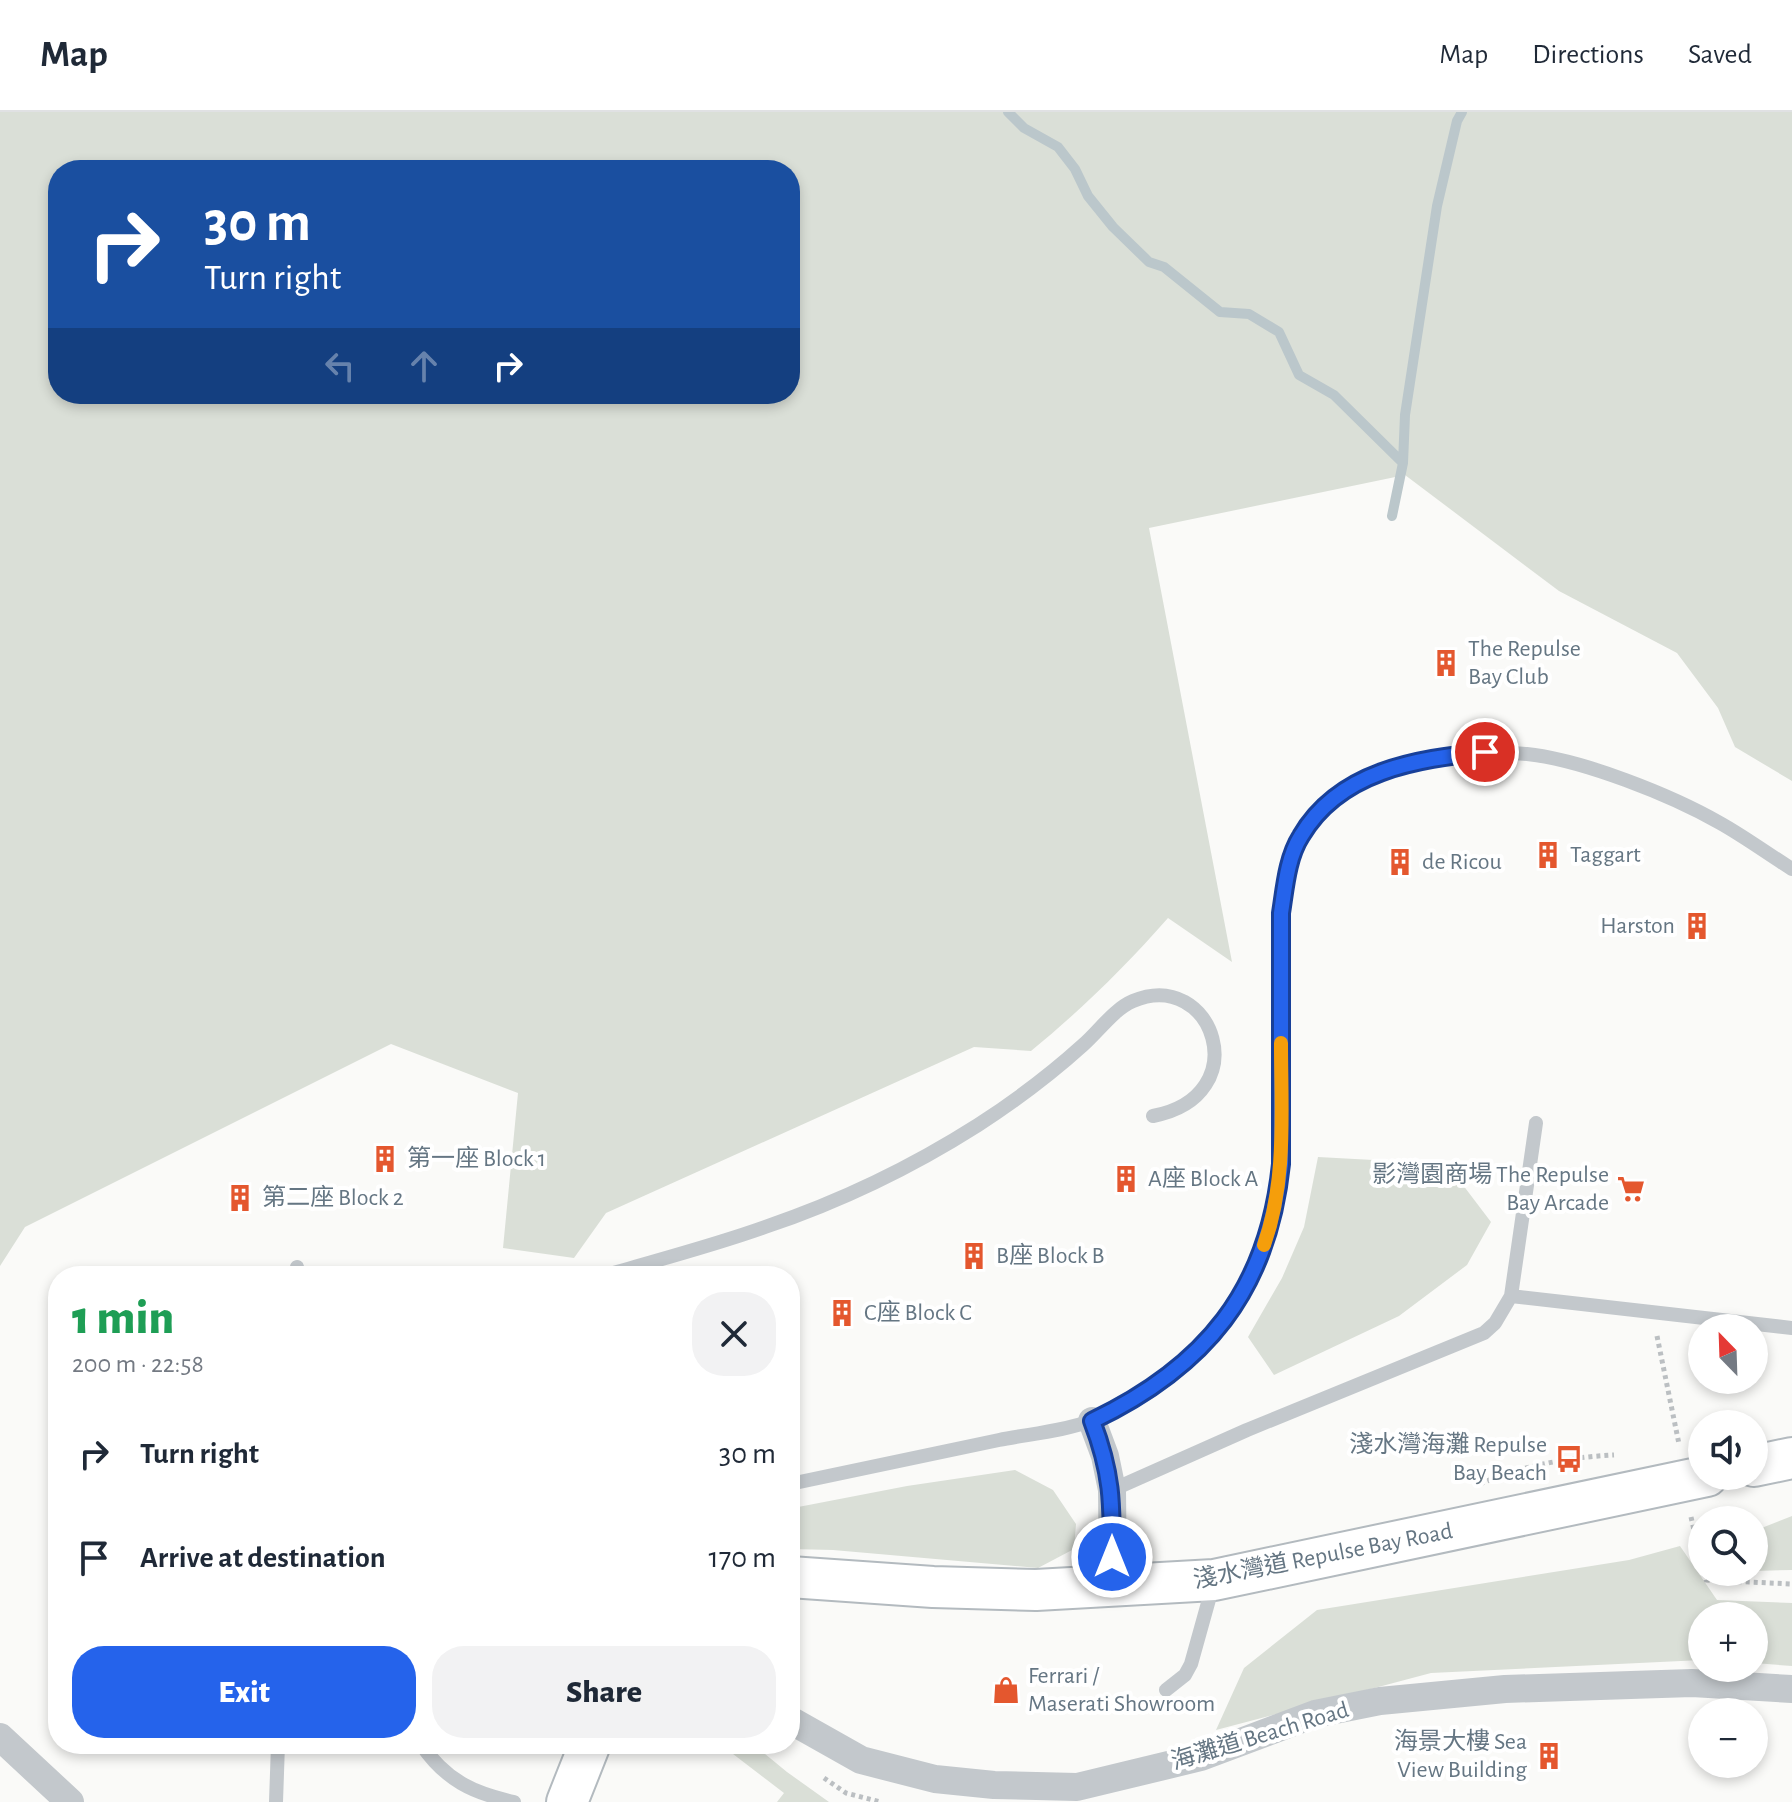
<!DOCTYPE html>
<meta charset="utf-8">
<style>
body{margin:0;font-family:"Alegreya Sans","Noto Sans TC",sans-serif;background:#f2f2f3;color:#1f2937;height:100vh;display:flex;flex-direction:column;font-size:30px;white-space:nowrap}
*{box-sizing:border-box;margin:0}
p{font-size:26px;color:#747a83}
.icon{flex:none;width:44px;height:44px;fill:none;stroke:currentColor;stroke-width:2;stroke-linecap:round;stroke-linejoin:round}
.map{position:relative;flex:1;overflow:hidden}
.drawer{position:absolute;left:48px;top:1154px;width:752px;height:488px;display:flex;flex-direction:column;background:#fff;border-radius:32px;box-shadow:0 4px 12px #0003}
.drawer>*{flex:none}
.banner{position:absolute;left:48px;top:48px;width:752px;height:244px;border-radius:32px;box-shadow:0 4px 12px #0003;background:#1a4fa0;color:#fff;overflow:hidden}
.needle{width:52px;rotate:337deg}
.tools{position:absolute;left:1688px;top:1202px;display:grid;gap:16px}
.tools a{display:grid;place-items:center;width:80px;height:80px;border-radius:50%;background:#fff;box-shadow:0 4px 12px #0003;font-size:40px}
.pin{position:absolute;display:grid;place-items:center;width:68px;height:68px;color:#fff;margin:-34px;border:4px solid #fff;border-radius:50%;box-shadow:0 2px 8px #0007}
.me{position:absolute;width:88px;margin:-44px;rotate:0deg;stroke-linejoin:round;filter:drop-shadow(0 0 6px #0008)}
.turn{display:flex;align-items:center;gap:28px;height:168px;padding:0 24px;font-size:36px}
.turn .icon{width:104px;height:104px;stroke-width:2.5}
.turn b{display:block;font-size:56px;line-height:68px}
.lanes{display:flex;align-items:center;height:76px;padding:0 24px;background:#0003;justify-content:center;gap:40px;direction:ltr}
.lanes .off{opacity:.35}
.round{display:grid;place-items:center;flex:none;width:84px;height:84px;border-radius:32px;background:#f2f2f3}
.overview{display:flex;align-items:center;justify-content:space-between;height:136px;padding:0 24px}
h1{font-size:48px;font-weight:800;line-height:60px;color:#1e9e55}
.primary-button{display:flex;gap:16px;margin-top:auto;padding:16px 24px}
.primary-button a{flex:1;height:92px;border-radius:32px;background:#2563eb;color:#fff;font-size:32px;font-weight:800;line-height:92px;text-align:center}
.primary-button a+a{background:#f2f2f3;color:#1f2937}
ul{padding:0;list-style:none}
li{display:flex;align-items:center;gap:24px;height:104px;padding:0 24px}
li div{flex:1}
li b{display:block;font-size:30px}
li em{font-style:normal}
header{display:flex;align-items:center;gap:48px;box-sizing:border-box;height:112px;padding:0 40px;background:#fff;border-bottom:2px solid #e0e1e3}
header strong{font-size:38px}
nav{display:flex;gap:44px;margin-inline-start:auto;font-size:28px}
.map>svg:first-child{display:block}
.green{fill:#dadfd7;fill-rule:evenodd}
.lines{fill:none;stroke-linecap:round;stroke-linejoin:round}
.stream{stroke:#bbc7cb;stroke-width:10}
.secondary-casing{stroke:#b3babf;stroke-width:44}
.path{stroke:#bbbfc2;stroke-width:5;stroke-dasharray:4 4;stroke-linecap:butt}
.lane{stroke:#c3c8cc;stroke-width:14}
.street{stroke:#c3c8cc;stroke-width:28}
.secondary{stroke:#fff;stroke-width:40}
.route-casing{stroke:#184099;stroke-width:20}
.route{stroke:#2563eb;stroke-width:14}
.slow{stroke:#f59e0b;stroke-width:14}
.labels{text-anchor:middle;dominant-baseline:central;stroke-width:8;stroke-linejoin:round;paint-order:stroke}
.poi-label{font-size:24px;fill:#657683;stroke:#fff;text-anchor:start}
.street-label{font-size:24px;fill:#657683;stroke:#fff}
</style>
<header>
<strong>Map</strong>
<nav><a>Map</a><a>Directions</a><a>Saved</a></nav>
</header>
<div class="map">
<svg width="1792" height="1690" viewBox="0 0 1792 1690">
<rect width="100%" height="100%" fill="#fafaf8"/>
<!-- green -->
<path class="green" d="M0,0H1792V669L1735,635L1718,596L1677,541L1559,479L1405,363L1149,416L1232,850L1168,806C1125,855 1081,898 1031,939L974,935L606,1101L574,1146L503,1136L518,981L391,932L25,1115L0,1154ZM790,58V282H58V58Z
M1318,1045L1447,1052L1491,1110L1467,1153L1399,1204L1274,1263L1248,1225L1282,1166L1304,1115Z
M1015,1358L1053,1378L1076,1412L1074,1437L1038,1456L833,1438L790,1437V1401L793,1396L907,1374Z
M1792,1404V1458L1754,1459V1419Z
M1680,1434L1717,1488L1792,1491V1554L1754,1551V1504H1702V1548L1431,1561L1216,1618L1244,1556L1317,1498L1629,1448Z
M720,1632H753L787,1660L829,1690H777L784,1681Z"/>
<g class="lines">
<!-- stream -->
<path class="stream" d="M1008,0L1024,16L1058,35L1075,57L1088,84L1113,115L1149,150L1164,155L1220,200L1249,202L1279,220L1299,263L1334,283L1403,351
M1392,404L1403,351L1405,303L1437,94L1457,9L1462,0"/>
<!-- secondary casing -->
<g class="secondary-casing">
<path id="secondary" d="M1754,1354L1792,1346
M790,1465L933,1475L1036,1478L1214,1468L1707,1364
M567,1690L590,1632"/>
</g>
<!-- path -->
<path class="path" d="M1657,1224L1679,1332
M1480,1372C1520,1354 1570,1345 1614,1343
M1691,1405L1702,1453
M1704,1460L1706,1468L1792,1472
M824,1666L846,1681L881,1690"/>
<!-- lane -->
<path class="lane" d="M297,1155L299,1164
M603,1164C657,1148 712,1134 765,1115C839,1090 912,1055 978,1013C1015,989 1051,962 1083,933C1099,919 1114,897 1133,889C1213,855 1258,984 1153,1004
M1511,1184L1792,1216
M790,1372C860,1357 929,1343 999,1328C1029,1322 1064,1319 1094,1308C1202,1268 1270,1164 1281,1052V801C1285,776 1287,748 1300,725C1321,687 1361,665 1401,654C1442,642 1484,638 1527,642C1583,648 1671,683 1720,711C1745,725 1768,742 1792,757
M1112,1378L1247,1318L1484,1221L1495,1211L1511,1184L1536,1011
M1166,1578L1185,1563L1191,1552L1213,1473
M421,1632C445,1668 473,1681 514,1690
M276,1690L278,1632"/>
<!-- street -->
<path class="street" d="M1092,1309L1105,1344L1112,1378L1113,1476
M790,1608L861,1648L935,1667L994,1673L1077,1675L1201,1645L1315,1602L1380,1589L1505,1577L1692,1571L1792,1577
M0,1625L70,1690"/>
<!-- secondary -->
<use href="#secondary" class="secondary"/>
</g>
<g class="lines">
<!-- route casing -->
<g class="route-casing">
<path id="route" d="M1112,1445C1112,1390 1112,1361 1092,1309C1205,1255 1268,1179 1281,1052V801C1285,776 1287,746 1301,724C1339,659 1416,647 1485,640"/>
</g>
<!-- route -->
<use href="#route" class="route"/>
<!-- slow -->
<path class="slow" d="M1264,1133C1287,1068 1281,999 1281,931"/>
</g>
<!-- icons -->
<defs>
<g id="building-bare" transform="scale(2.16)"><path d="M-4-6H4V6H1V3H-1V6H-4ZM-2.5-4.3h1.7v1.8h-1.7ZM.8-4.3h1.7v1.8H.8ZM-2.5-1h1.7V.8h-1.7ZM.8-1h1.7V.8H.8Z" fill="#e4572e" stroke="#fff" stroke-width="2.5" paint-order="stroke"/></g>
<g id="supermarket-bare" transform="scale(2.16)"><path d="M-6-5.5h2.5l.6 2H6L4.5 2H-2.5L-4.4-4H-6ZM-1.5 3.2a1.3 1.3 0 1 0 .1 0ZM3 3.2a1.3 1.3 0 1 0 .1 0Z" fill="#e4572e" stroke="#fff" stroke-width="2.5" paint-order="stroke"/></g>
<g id="bus-bare" transform="scale(2.16)"><path d="M-5-6H5V4H4V6H2V4H-2V6H-4V4H-5ZM-3.5-4V0h7V-4ZM-3.5 1.2v1.5H-2V1.2ZM2 1.2v1.5H3.5V1.2Z" fill="#e4572e" stroke="#fff" stroke-width="2.5" paint-order="stroke"/></g>
<g id="shop-bare" transform="scale(2.16)"><path d="M-5-2.5h2.3a2.7 3.5 0 0 1 5.4 0H5L5.5 6h-11ZM-1.5-2.5h3a1.5 2.3 0 0 0-3 0Z" fill="#e4572e" stroke="#fff" stroke-width="2.5" paint-order="stroke"/></g>
</defs>
<g fill-rule="evenodd">
<use href="#building-bare" x="1446" y="551"/>
<use href="#building-bare" x="1548" y="743"/>
<use href="#building-bare" x="1400" y="750"/>
<use href="#building-bare" x="1697" y="814"/>
<use href="#building-bare" x="385" y="1047"/>
<use href="#building-bare" x="1126" y="1067"/>
<use href="#supermarket-bare" x="1631" y="1077"/>
<use href="#building-bare" x="240" y="1086"/>
<use href="#building-bare" x="974" y="1144"/>
<use href="#building-bare" x="842" y="1201"/>
<use href="#bus-bare" x="1569" y="1347"/>
<use href="#shop-bare" x="1006" y="1578"/>
<use href="#building-bare" x="1549" y="1644"/>
</g>
<g class="labels">
<!-- poi labels -->
<g class="poi-label">
<text x="1468" y="537">The Repulse<tspan x="1468" dy="28">Bay Club</tspan></text>
<text x="1570" y="743">Taggart</text>
<text x="1422" y="750">de Ricou</text>
<text x="1675" y="814" text-anchor="end">Harston</text>
<text x="407" y="1047">第一座 Block 1</text>
<text x="1609" y="1063" text-anchor="end">影灣園商場 The Repulse<tspan x="1609" dy="28">Bay Arcade</tspan></text>
<text x="1148" y="1067">A座 Block A</text>
<text x="262" y="1086">第二座 Block 2</text>
<text x="996" y="1144">B座 Block B</text>
<text x="864" y="1201">C座 Block C</text>
<text x="1547" y="1333" text-anchor="end">淺水灣海灘 Repulse<tspan x="1547" dy="28">Bay Beach</tspan></text>
<text x="1028" y="1564">Ferrari /<tspan x="1028" dy="28">Maserati Showroom</tspan></text>
<text x="1527" y="1630" text-anchor="end">海景大樓 Sea<tspan x="1527" dy="28">View Building</tspan></text>
</g>
<!-- street labels -->
<g class="street-label">
<text transform="translate(1323 1444) rotate(-11)">淺水灣道 Repulse Bay Road</text>
<text transform="translate(1260 1624) rotate(-17)">海灘道 Beach Road</text>
</g>
</g>
</svg>
<div class="tools">
<a><svg class="needle" viewBox="-14 -14 28 28"><path d="M0-13l5 13h-10z" fill="#e53935"/><path d="M0 13l5-13h-10z" fill="#747a83"/></svg></a>
<a><svg class="icon" aria-label="sound" viewBox="0 0 24 24"><path d="M4 9h4l5-4v14l-5-4H4zM17 9q2 3 0 6"/></svg></a>
<a><svg class="icon" aria-label="search" viewBox="0 0 24 24"><circle cx="10" cy="10" r="6"/><path d="M15 15l6 6"/></svg></a>
<a>+</a>
<a>−</a>
</div>
<div class="pin" style="left:1485px;top:640px;background:#d93025"><svg class="icon" aria-label="arrive" viewBox="0 0 24 24"><path d="M6 21V4h12l-3 4 3 4H6"/></svg></div>
<svg class="me" style="left:1112px;top:1445px" viewBox="-20 -20 40 40"><circle r="17" fill="#2563eb" stroke="#fff" stroke-width="3"/><path d="M0-11L8 9 0 5-8 9z" fill="#fff"/></svg>
<div class="banner">
<div class="turn"><svg class="icon" aria-label="right" viewBox="0 0 24 24"><path d="M7 20v-9h11M14 6l5 5-5 5"/></svg><div><b>30 m</b>Turn right</div></div>
<div class="lanes"><svg class="icon off" aria-label="left" viewBox="0 0 24 24"><path d="M17 20v-9H6M10 6l-5 5 5 5"/></svg><svg class="icon off" aria-label="ahead" viewBox="0 0 24 24"><path d="M12 20V5M6 11l6-6 6 6"/></svg><svg class="icon" aria-label="right" viewBox="0 0 24 24"><path d="M7 20v-9h11M14 6l5 5-5 5"/></svg></div>
</div>
<section class="drawer">
<div class="overview"><div><h1>1 min</h1><p>200 m · 22:58</p></div><a class="round"><svg class="icon" aria-label="close" viewBox="0 0 24 24"><path d="M6 6l12 12M18 6L6 18"/></svg></a></div>
<ul>
<li><svg class="icon" aria-label="right" viewBox="0 0 24 24"><path d="M7 20v-9h11M14 6l5 5-5 5"/></svg><div><b>Turn right</b></div><em>30 m</em></li>
<li><svg class="icon" aria-label="arrive" viewBox="0 0 24 24"><path d="M6 21V4h12l-3 4 3 4H6"/></svg><div><b>Arrive at destination</b></div><em>170 m</em></li>
</ul>
<div class="primary-button"><a>Exit</a><a>Share</a></div>
</section>
</div>
